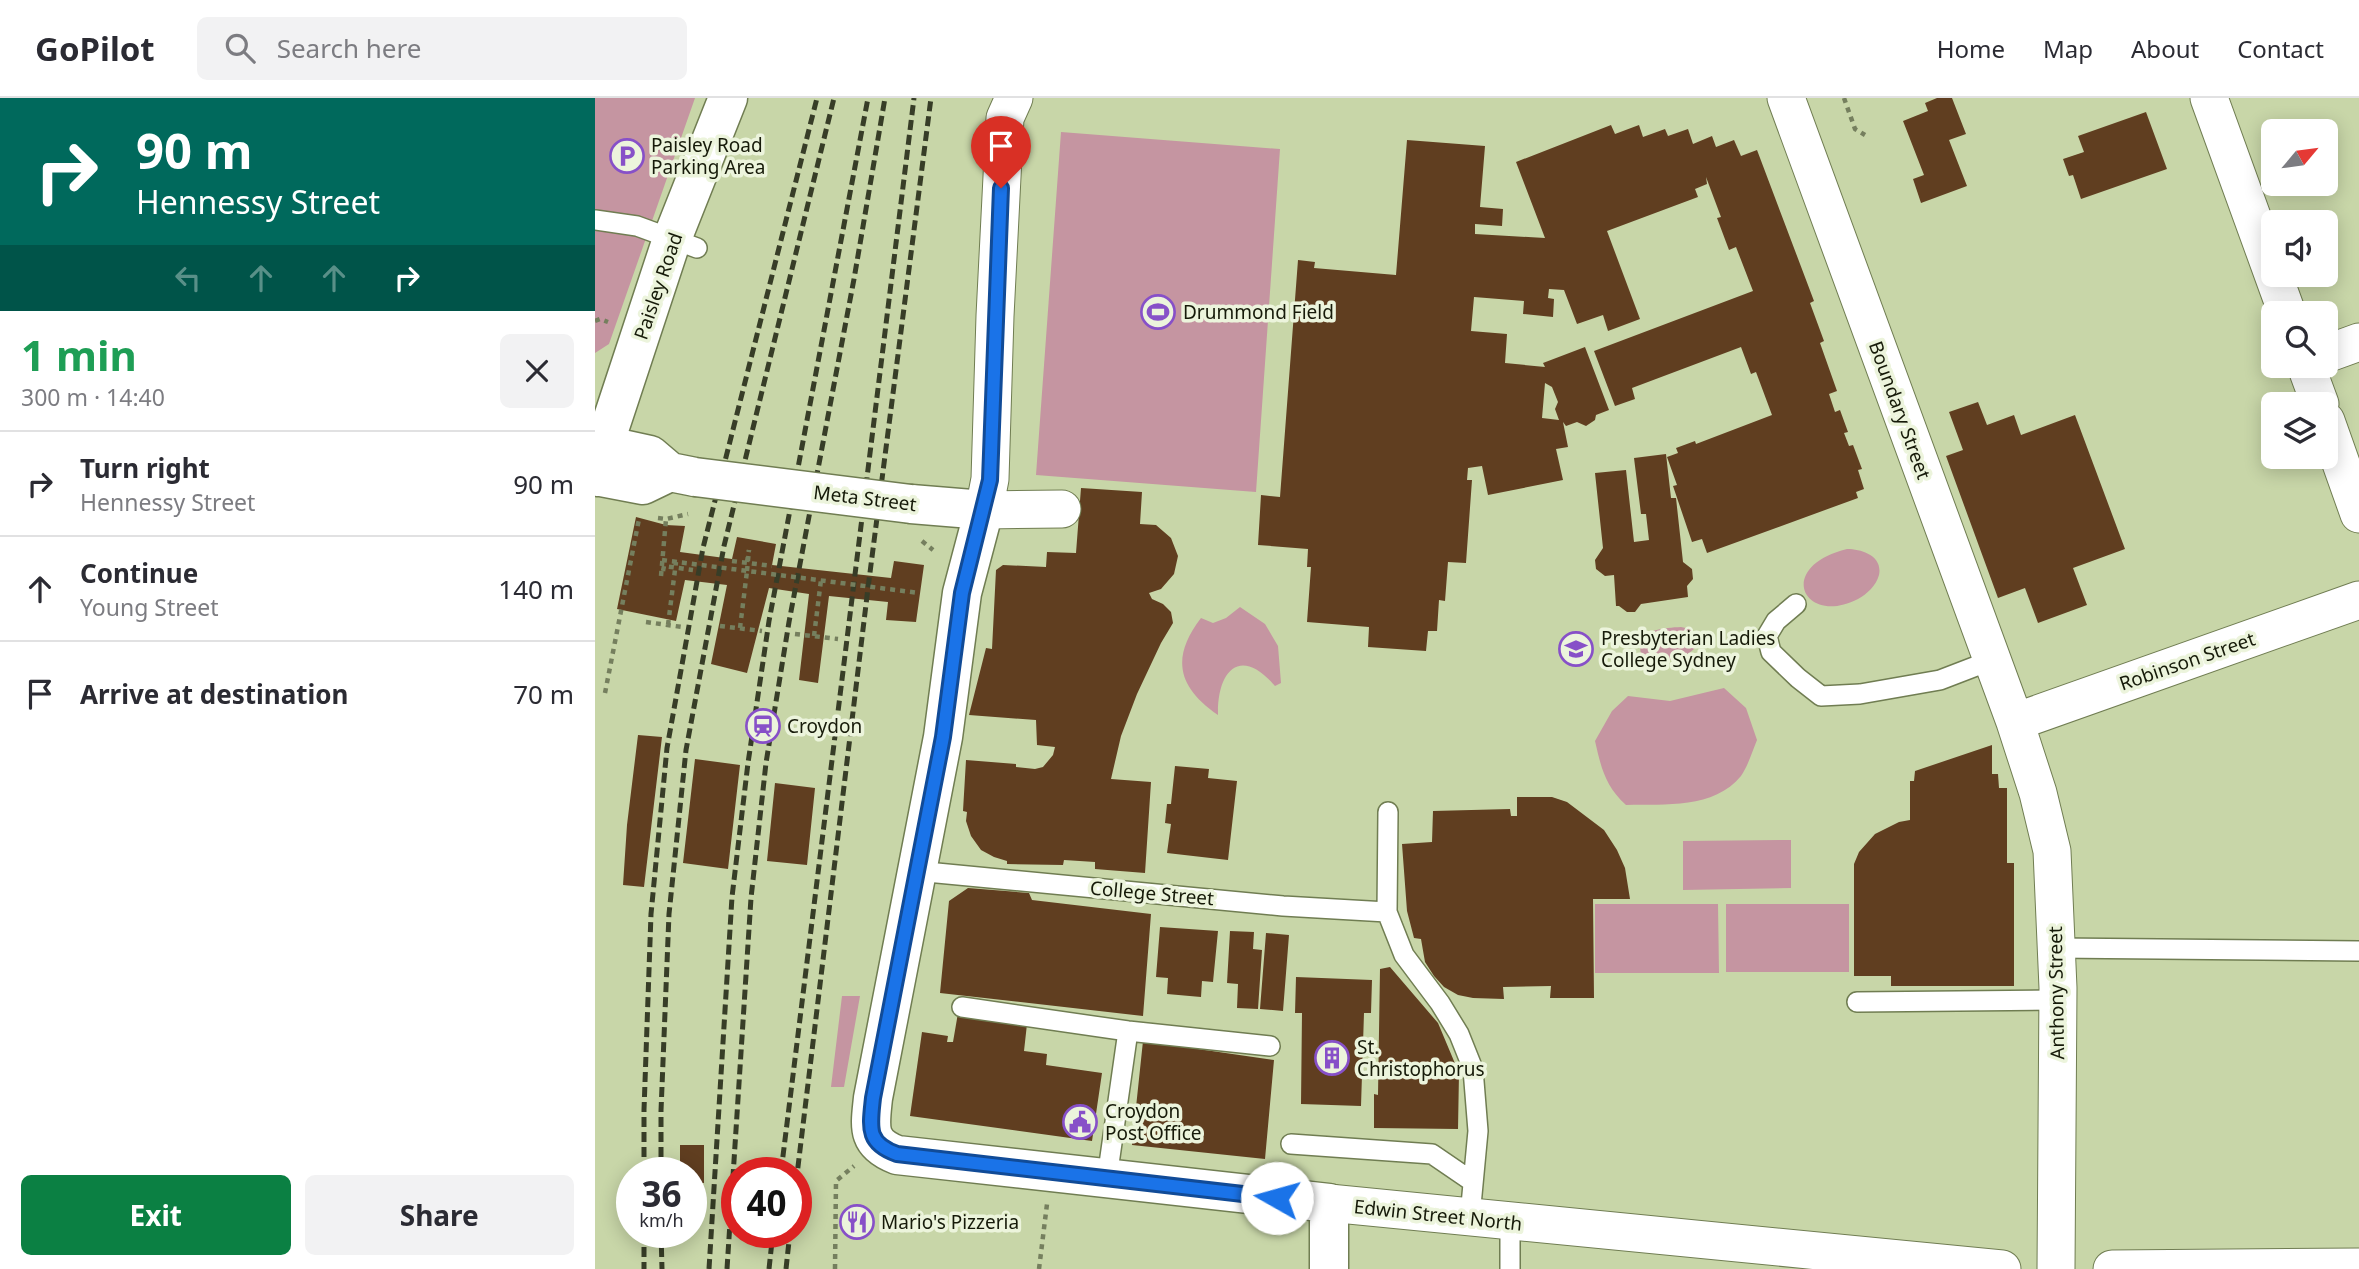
<!DOCTYPE html>
<meta charset="utf-8">
<style>
body{margin:0;font-family:"Noto Sans",sans-serif;background:#f2f2f3;color:#2b2b33;height:100vh;display:flex;flex-direction:column;font-size:26px;white-space:nowrap}
*{box-sizing:border-box;margin:0}
p{font-size:23px;color:#7c7c81}
.icon{flex:none;width:38px;height:38px;fill:none;stroke:currentColor;stroke-width:2;stroke-linecap:round;stroke-linejoin:round}
.map{position:relative;flex:1;overflow:hidden}
.drawer{display:flex;flex-direction:column;background:#fff;width:595px}
.drawer>*{flex:none}
.top-card{background:#00695c;color:#fff;overflow:hidden}
.needle{width:46px;rotate:61deg}
.tools{position:absolute;left:1666px;top:21px;display:grid;gap:14px}
.tools a{display:grid;place-items:center;width:77px;height:77px;border-radius:10px;background:#fff;box-shadow:0 4px 18px #0003;font-size:35px}
.speed{position:absolute;left:21px;top:1059px;display:flex;gap:14px;font-size:35px;font-weight:700;text-align:center}
.speed>*{display:grid;place-content:center;width:91px;height:91px;border-radius:50%;background:#fff;box-shadow:0 4px 18px #0003;line-height:1}
.speed small{font-size:18px;font-weight:400}
.speed .limit{border:10px solid #d22;background:#fff;color:#111}
.pin{position:absolute;display:grid;place-items:center;width:60px;height:60px;color:#fff;margin:-72px -30px;border-radius:50% 50% 50% 0;rotate:-45deg;box-shadow:0 0 7px #0007}
.pin .icon{rotate:45deg}
.me{position:absolute;width:77px;margin:-38px;rotate:277deg;stroke-linejoin:round;filter:drop-shadow(0 0 5px #0008)}
.turn{display:flex;align-items:center;gap:24px;height:147px;padding:0 21px;font-size:32px}
.turn .icon{width:91px;height:91px;stroke-width:2.5}
.turn b{display:block;font-size:49px;line-height:60px}
.lanes{display:flex;align-items:center;height:66px;padding:0 21px;background:#0003;justify-content:center;gap:35px;direction:ltr}
.lanes .off{opacity:.35}
.round{display:grid;place-items:center;flex:none;width:74px;height:74px;border-radius:10px;background:#f2f2f3}
.overview{display:flex;align-items:center;justify-content:space-between;height:119px;padding:0 21px}
h1{font-size:42px;font-weight:700;line-height:52px;color:#1e9e55}
.primary-button{display:flex;gap:14px;margin-top:auto;padding:14px 21px}
.primary-button a{flex:1;height:80px;border-radius:10px;background:#0b8043;color:#fff;font-size:28px;font-weight:700;line-height:80px;text-align:center}
.primary-button a+a{background:#f2f2f3;color:#2b2b33}
ul{padding:0;list-style:none}
li{display:flex;align-items:center;gap:21px;height:105px;padding:0 21px;border-top:2px solid #e1e1e2}
li div{flex:1}
li b{display:block;font-size:26px}
li em{font-style:normal}
header{display:flex;align-items:center;gap:42px;box-sizing:border-box;height:98px;padding:0 35px;background:#fff;border-bottom:2px solid #e1e1e2}
header strong{font-size:33px}
nav{display:flex;gap:38px;margin-inline-start:auto;font-size:24px}
.search{width:490px;height:63px;background:#f2f2f3;display:flex;align-items:center;gap:18px;box-sizing:border-box;padding:0 24px;border-radius:10px;color:#7c7c81;font-size:26px}
main{display:flex;flex:1;min-height:0}
.map>svg:first-child{display:block}
.green{fill:#c595a1}
.building{fill:#603e20;fill-rule:evenodd}
.lines{fill:none;stroke-linecap:round;stroke-linejoin:round}
.lane-casing{stroke:#707d52;stroke-width:22}
.street-casing{stroke:#707d52;stroke-width:39}
.secondary-casing{stroke:#707d52;stroke-width:41}
.path{stroke:#757f5e;stroke-width:4.5;stroke-dasharray:5 5;stroke-linecap:butt}
.lane{stroke:#fff;stroke-width:19}
.street{stroke:#fff;stroke-width:37}
.secondary{stroke:#fff;stroke-width:38}
.rail{stroke:#373d27;stroke-width:5;stroke-dasharray:10 5;stroke-linecap:butt}
.secondary-bridge-casing{stroke:#707d52;stroke-width:41;stroke-linecap:butt}
.path-bridge{stroke:#757f5e;stroke-width:4.5;stroke-dasharray:5 5;stroke-linecap:butt}
.secondary-bridge{stroke:#fff;stroke-width:38}
.route-casing{stroke:#114b97;stroke-width:18}
.route{stroke:#1a73e8;stroke-width:12}
.labels{text-anchor:middle;dominant-baseline:central;stroke-width:7;stroke-linejoin:round;paint-order:stroke}
.poi-label{font-size:19px;fill:#161a09;stroke:#ecf4dc;text-anchor:start}
.street-label{font-size:19px;fill:#161a09;stroke:#ecf4dc}
</style>
<header>
<strong>GoPilot</strong>
<div class="search"><svg class="icon" aria-label="search" viewBox="0 0 24 24"><circle cx="10" cy="10" r="6"/><path d="M15 15l6 6"/></svg>Search here</div>
<nav><a>Home</a><a>Map</a><a>About</a><a>Contact</a></nav>
</header>
<main>
<section class="drawer">
<div class="top-card">
<div class="turn"><svg class="icon" aria-label="right" viewBox="0 0 24 24"><path d="M7 20v-9h11M14 6l5 5-5 5"/></svg><div><b>90 m</b>Hennessy Street</div></div>
<div class="lanes"><svg class="icon off" aria-label="left" viewBox="0 0 24 24"><path d="M17 20v-9H6M10 6l-5 5 5 5"/></svg><svg class="icon off" aria-label="ahead" viewBox="0 0 24 24"><path d="M12 20V5M6 11l6-6 6 6"/></svg><svg class="icon off" aria-label="ahead" viewBox="0 0 24 24"><path d="M12 20V5M6 11l6-6 6 6"/></svg><svg class="icon" aria-label="right" viewBox="0 0 24 24"><path d="M7 20v-9h11M14 6l5 5-5 5"/></svg></div>
</div>
<div class="overview"><div><h1>1 min</h1><p>300 m · 14:40</p></div><a class="round"><svg class="icon" aria-label="close" viewBox="0 0 24 24"><path d="M6 6l12 12M18 6L6 18"/></svg></a></div>
<ul>
<li><svg class="icon" aria-label="right" viewBox="0 0 24 24"><path d="M7 20v-9h11M14 6l5 5-5 5"/></svg><div><b>Turn right</b><p>Hennessy Street</p></div><em>90 m</em></li>
<li><svg class="icon" aria-label="ahead" viewBox="0 0 24 24"><path d="M12 20V5M6 11l6-6 6 6"/></svg><div><b>Continue</b><p>Young Street</p></div><em>140 m</em></li>
<li><svg class="icon" aria-label="arrive" viewBox="0 0 24 24"><path d="M6 21V4h12l-3 4 3 4H6"/></svg><div><b>Arrive at destination</b></div><em>70 m</em></li>
</ul>
<div class="primary-button"><a>Exit</a><a>Share</a></div>
</section>
<div class="map">
<svg width="1764" height="1171" viewBox="0 0 1764 1171">
<rect width="100%" height="100%" fill="#c8d6a8"/>
<!-- green -->
<path class="green" d="M0,0H100L14,246L0,255Z
M466,34L685,51L661,394L441,377Z
M1252,451C1267,451 1288,458 1284,477C1281,488 1272,496 1263,501C1209,529 1179,469 1252,451Z
M645,509L670,526L683,548L686,585L680,588C645,547 622,573 623,617C582,589 576,559 606,520L618,525L631,520Z
M1086,529C1097,531 1104,535 1102,548C1089,563 1062,568 1046,556C1040,531 1068,530 1086,529Z
M1129,590L1151,610L1162,642C1157,654 1153,668 1146,678C1119,711 1070,706 1031,707C1010,688 1006,669 1000,643L1017,613L1033,598L1075,603Z
M1196,742V790L1088,792V743Z
M1000,806H1123L1124,875H1000Z
M1131,806H1254V874H1131Z
M247,898H265L249,989H236Z"/>
<!-- building -->
<path class="building" d="M1342,0H1357L1371,36L1354,42L1372,88L1326,105L1318,81L1329,77L1308,23L1333,13L1330,5Z
M1551,14L1572,71L1486,101L1478,77L1474,78L1468,61L1489,54L1483,38Z
M1016,27L1020,36L1044,27L1048,39L1070,31L1073,38L1093,31L1098,46L1117,38L1121,49L1139,42L1146,58L1162,52L1219,203L1215,205L1229,243L1225,245L1242,293L1234,296L1240,314L1245,312L1253,334L1249,335L1254,348L1258,347L1267,371L1263,372L1269,391L1261,394L1263,400L1112,455L1107,441L1097,444L1078,388L1082,387L1072,359L1083,355L1081,350L1100,343L1101,346L1177,317L1161,274L1156,276L1146,249L1037,290L1040,301L1020,308L999,253L1158,193L1141,149L1134,152L1122,120L1126,119L1111,79L1112,86L1100,91L1103,99L1012,133L1045,221L1013,233L1008,217L982,226L969,192L954,191L953,200L959,201L958,219L928,216L929,203L879,199L876,233L912,236L910,265L950,269L948,265L990,249L1014,312L1001,317L1000,322L991,328L982,324L971,328L968,324L973,349L961,351L968,382L893,397L887,368L873,370L872,382H877L871,465L853,464L850,503L844,502L842,533H833L831,553L773,549L774,529L712,524L716,469H712L713,451L663,447L666,397L685,399L703,162L720,164L719,170L801,177L812,42L890,48L885,109L908,111L907,128L880,126V136L950,140L921,64ZM950,285L957,289L963,304L960,311L964,322L947,320Z
M1383,304L1392,327L1419,317L1426,337L1480,317L1530,451L1478,470L1492,507L1443,525L1430,490L1403,500L1351,358L1368,352L1354,314Z
M1071,356L1076,400H1081L1088,464L1097,471L1098,481L1092,488L1093,499L1046,506L1040,514H1032L1024,508H1021L1019,477L1010,478L1001,471L1000,462L1008,450L1000,375L1031,372L1039,444L1054,442L1051,416H1046L1039,360Z
M486,390L547,394L545,426L561,427L576,440L583,458L579,476L566,491L554,495L557,501L568,506L576,514L578,525L566,545L542,596L526,638L516,681L556,684L550,775L500,771V764L469,762L468,767L412,766V763L399,759L386,752L376,738L371,723L372,714L368,713L371,662L421,666V669L440,671L448,669L458,657L460,649L442,647L441,622L374,617L391,550L397,551L401,472L408,467L451,469L452,454L481,455Z
M41,419L71,427L90,428L85,454L137,461L142,439L181,446L177,467L296,480L299,463L329,467L321,524L291,522L293,504L234,498L223,585L204,582L214,496L174,490L152,575L116,566L132,487L90,482L81,523L22,511Z
M43,637L67,639L49,789L28,787L32,727Z
M1397,647V676H1403L1404,690H1412V765H1419V888H1296V878H1259V766L1264,754L1280,736L1304,724L1315,722V683H1319L1320,673Z
M100,661L145,667L133,771L88,765Z
M580,668L614,671L613,680L642,683L633,762L572,755L576,726L570,725L572,706H576Z
M180,685L220,690L212,767L172,763Z
M922,699H957L972,704L1009,732L1022,752L1030,770L1035,801H998L999,900H955L956,888L908,889L909,901L878,900L863,897L849,889L839,878L830,864L826,841L819,840L812,813L807,746L837,744L838,713L915,711L916,718H922Z
M373,790L434,795L437,802L556,816L548,918L345,895L354,803Z
M565,829L623,833L618,884L607,883L606,899L572,896L573,880L561,879Z
M635,833L659,834L658,851L667,852L663,911L642,910L643,886L632,885Z
M671,835L694,837L688,913L665,911Z
M795,869L843,925L864,975L863,1031L779,1030V996L783,997L785,871Z
M701,879L777,882L776,915H769L766,1008L706,1006L707,915H700Z
M363,915L432,926L429,953L452,956L451,967L507,975L497,1043L315,1018L327,934L353,938L352,944H358Z
M548,943L679,962L670,1061L537,1047Z
M85,1047H109V1085H96V1074H85Z"/>
<g class="lines">
<!-- lane casing -->
<g class="lane-casing">
<path id="lane" d="M0,122L42,128L102,150
M1201,506L1181,523L1172,538L1176,554L1203,580L1226,598L1265,596L1345,582L1397,562
M793,714L792,814L809,857L845,905L864,936L878,971L883,1033L875,1118
M321,773L688,808L792,814
M1461,850L1764,853
M1262,904L1463,902
M367,909L533,933L675,948
M696,1046L837,1056L878,1084
M512,1080L533,933
M915,1124V1171"/>
</g>
<!-- street casing -->
<g class="street-casing">
<path id="street" d="M419,0L410,20L409,39L400,218L395,381L389,412L467,411
M1191,0L1420,624L1443,695L1457,753L1463,890L1461,1171
M1614,0L1692,215
M1731,256L1764,244
M1711,268L1725,306
M1731,323L1764,416
M1420,624L1764,502
M734,1105L1407,1171
M1517,1171L1764,1169"/>
</g>
<!-- secondary casing -->
<g class="secondary-casing">
<path id="secondary" d="M0,345L55,357L75,374L100,379
M0,378L48,387L75,374
M3,379L9,347L77,141L133,0
M316,406L389,412L367,495L348,639L278,1000C275,1029 271,1045 302,1057L734,1105V1171"/>
</g>
<!-- path -->
<path class="path" d="M1249,0L1260,31L1270,37
M0,223L5,221L13,224
M63,420L71,421L93,416
M327,443L338,452
M137,463L177,468
M152,464L154,452
M68,473L69,468L98,472
M66,478L71,421
M51,524L87,529
M73,527L81,464
M125,528L167,533
M145,530L152,473
M200,536L243,541
M219,538L226,482
M10,595L44,421
M240,1171L241,1083L259,1068
M444,1171L452,1106"/>
<!-- lane -->
<use href="#lane" class="lane"/>
<!-- street -->
<use href="#street" class="street"/>
<!-- secondary -->
<use href="#secondary" class="secondary"/>
<!-- rail -->
<path class="rail" d="M49,1074V1012L56,816L72,650L108,450L222,0
M66,1074V1013L74,816L91,652L129,448L239,0
M186,1074L319,0
M201,1085L273,490L336,0
M49,1134V1171
M66,1134L67,1171
M114,1171L137,799L153,665L174,523L273,0
M132,1171L156,800L171,665L194,524L259,181L290,0
M174,1171L178,1134
M191,1171L195,1134"/>
<!-- secondary-bridge casing -->
<g class="secondary-bridge-casing">
<path id="secondary-bridge" d="M100,379L316,406"/>
</g>
<!-- path-bridge -->
<path class="path-bridge" d="M67,462L324,495
M152,473L154,452"/>
<!-- secondary-bridge -->
<use href="#secondary-bridge" class="secondary-bridge"/>
</g>
<g class="lines">
<!-- route casing -->
<g class="route-casing">
<path id="route" d="M406,90L395,382L367,495L348,639L278,1000C275,1029 271,1045 302,1056L682,1100"/>
</g>
<!-- route -->
<use href="#route" class="route"/>
</g>
<!-- icons -->
<defs>
<g id="parking-ring" transform="scale(1.75)"><circle r="9.5" fill="#ecf4dc" stroke="#8750c8" stroke-width="1.5"/><path d="M-3.5-5.5H1a3.5 3.5 0 0 1 0 7H-1V5.5H-3.5ZM-1-3.4V-.6H.8a1.4 1.4 0 0 0 0-2.8Z" fill="#8750c8"/></g>
<g id="stadium-ring" transform="scale(1.75)"><circle r="9.5" fill="#ecf4dc" stroke="#8750c8" stroke-width="1.5"/><path d="M0-5a6.5 5 0 1 0 0 10a6.5 5 0 1 0 0-10ZM-3.5-1.8h7v3.6h-7Z" fill="#8750c8"/></g>
<g id="school-ring" transform="scale(1.75)"><circle r="9.5" fill="#ecf4dc" stroke="#8750c8" stroke-width="1.5"/><path d="M0-5L7-2L0 1L-7-2ZM-4 1L0 2.5L4 1V4Q0 6-4 4Z" fill="#8750c8"/></g>
<g id="station-ring" transform="scale(1.75)"><circle r="9.5" fill="#ecf4dc" stroke="#8750c8" stroke-width="1.5"/><path d="M-3-6H3Q5-6 5-4V2Q5 4 3 4L4.5 6H3L1.5 4h-3L-3 6H-4.5L-3 4Q-5 4-5 2V-4Q-5-6-3-6ZM-3.5-4v3h7v-3ZM-3.5 1v1.5H-2V1ZM2 1v1.5H3.5V1Z" fill="#8750c8"/></g>
<g id="building-ring" transform="scale(1.75)"><circle r="9.5" fill="#ecf4dc" stroke="#8750c8" stroke-width="1.5"/><path d="M-4-6H4V6H1V3H-1V6H-4ZM-2.5-4.3h1.7v1.8h-1.7ZM.8-4.3h1.7v1.8H.8ZM-2.5-1h1.7V.8h-1.7ZM.8-1h1.7V.8H.8Z" fill="#8750c8"/></g>
<g id="civic-ring" transform="scale(1.75)"><circle r="9.5" fill="#ecf4dc" stroke="#8750c8" stroke-width="1.5"/><path d="M-.6-6.5H3V-4.5H.6V-3L4-1V1h2V6H-6V1h2V-1L-.6-3ZM-1.2 2.5V6h2.4V2.5Z" fill="#8750c8"/></g>
<g id="restaurant-ring" transform="scale(1.75)"><circle r="9.5" fill="#ecf4dc" stroke="#8750c8" stroke-width="1.5"/><path d="M-5-6h1v4h1v-4h1v4h1v-4h1v5L-1.5 .5V6h-2V.5L-5-1ZM5-6V6H3V1.5H1.5Q1.5-4 5-6Z" fill="#8750c8"/></g>
</defs>
<g fill-rule="evenodd">
<use href="#parking-ring" x="32" y="58"/>
<use href="#stadium-ring" x="563" y="214"/>
<use href="#school-ring" x="981" y="551"/>
<use href="#station-ring" x="168" y="628"/>
<use href="#building-ring" x="737" y="960"/>
<use href="#civic-ring" x="485" y="1024"/>
<use href="#restaurant-ring" x="262" y="1124"/>
</g>
<g class="labels">
<!-- poi labels -->
<g class="poi-label">
<text x="56" y="47">Paisley Road<tspan x="56" dy="22">Parking Area</tspan></text>
<text x="588" y="214">Drummond Field</text>
<text x="1006" y="540">Presbyterian Ladies<tspan x="1006" dy="22">College Sydney</tspan></text>
<text x="192" y="628">Croydon</text>
<text x="762" y="949">St.<tspan x="762" dy="22">Christophorus</tspan></text>
<text x="510" y="1013">Croydon<tspan x="510" dy="22">Post Office</tspan></text>
<text x="286" y="1124">Mario's Pizzeria</text>
</g>
<!-- street labels -->
<g class="street-label">
<text transform="translate(63 188) rotate(-71)">Paisley Road</text>
<text transform="translate(1305 312) rotate(70)">Boundary Street</text>
<text transform="translate(270 400) rotate(7)">Meta Street</text>
<text transform="translate(1592 563) rotate(-19)">Robinson Street</text>
<text transform="translate(557 795) rotate(5)">College Street</text>
<text transform="translate(1461 895) rotate(-91)">Anthony Street</text>
<text transform="translate(843 1117) rotate(6)">Edwin Street North</text>
</g>
</g>
</svg>
<div class="tools">
<a><svg class="needle" viewBox="-14 -14 28 28"><path d="M0-13l5 13h-10z" fill="#e53935"/><path d="M0 13l5-13h-10z" fill="#7c7c81"/></svg></a>
<a><svg class="icon" aria-label="sound" viewBox="0 0 24 24"><path d="M4 9h4l5-4v14l-5-4H4zM17 9q2 3 0 6"/></svg></a>
<a><svg class="icon" aria-label="search" viewBox="0 0 24 24"><circle cx="10" cy="10" r="6"/><path d="M15 15l6 6"/></svg></a>
<a><svg class="icon" aria-label="layers" viewBox="0 0 24 24"><path d="M12 4l9 5-9 5-9-5zM3 14l9 5 9-5"/></svg></a>
</div>
<div class="speed"><div>36<small>km/h</small></div><div class="limit">40</div></div>
<div class="pin" style="left:406px;top:90px;background:#d93025"><svg class="icon" aria-label="arrive" viewBox="0 0 24 24"><path d="M6 21V4h12l-3 4 3 4H6"/></svg></div>
<svg class="me" style="left:682px;top:1100px" viewBox="-20 -20 40 40"><circle r="19" fill="#fff"/><path d="M0-13L10 11 0 6-10 11z" fill="#1a73e8"/></svg>
</div>
</main>
